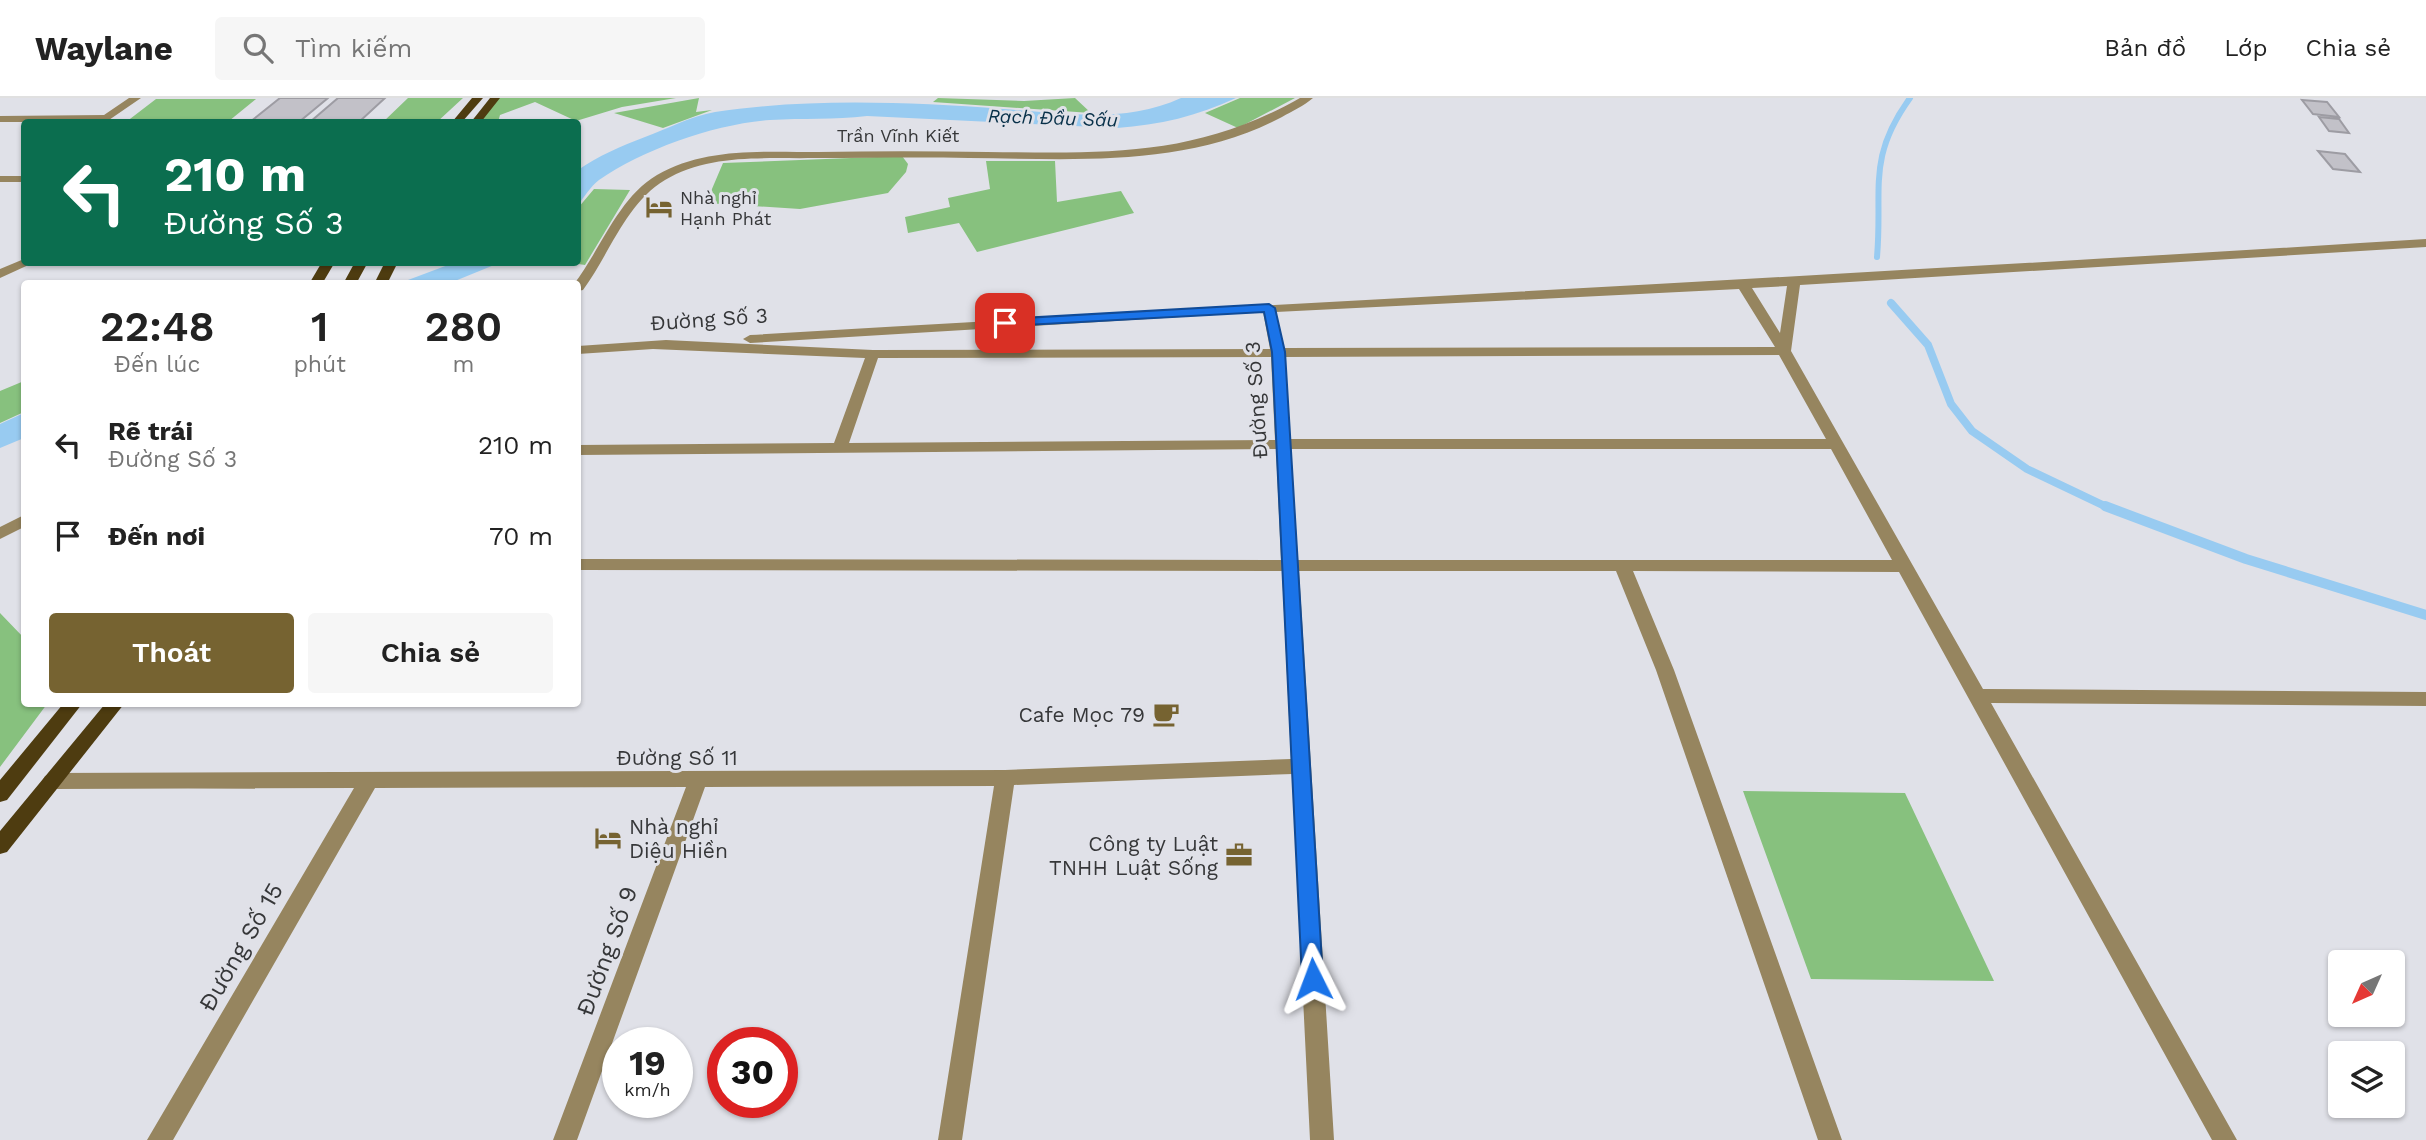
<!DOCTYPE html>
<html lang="vi">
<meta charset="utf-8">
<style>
body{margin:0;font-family:"Work Sans",sans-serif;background:#f6f6f6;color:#222;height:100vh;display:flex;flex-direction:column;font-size:26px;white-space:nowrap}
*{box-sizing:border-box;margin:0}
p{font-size:23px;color:#767676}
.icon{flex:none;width:38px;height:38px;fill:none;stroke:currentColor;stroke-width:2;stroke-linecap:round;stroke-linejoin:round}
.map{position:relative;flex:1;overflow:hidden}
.panel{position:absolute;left:21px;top:182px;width:560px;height:427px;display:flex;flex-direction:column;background:#fff;border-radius:7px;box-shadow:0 2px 5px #0004}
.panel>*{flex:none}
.top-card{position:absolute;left:21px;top:21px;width:560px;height:147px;border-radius:7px;box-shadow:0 2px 5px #0004;background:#0b6e4f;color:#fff;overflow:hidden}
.needle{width:46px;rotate:225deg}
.controls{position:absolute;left:2328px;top:852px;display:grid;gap:14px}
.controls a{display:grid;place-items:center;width:77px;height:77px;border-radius:7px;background:#fff;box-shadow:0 2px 5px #0004;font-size:35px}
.speed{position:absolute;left:602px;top:929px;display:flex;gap:14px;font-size:35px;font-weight:700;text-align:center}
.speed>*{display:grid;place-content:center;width:91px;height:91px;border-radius:50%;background:#fff;box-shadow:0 2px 5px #0004;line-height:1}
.speed small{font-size:18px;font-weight:400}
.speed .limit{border:10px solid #d22;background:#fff;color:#111}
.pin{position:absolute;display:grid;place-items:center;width:60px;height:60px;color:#fff;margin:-30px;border-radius:14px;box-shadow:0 4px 10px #0006}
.me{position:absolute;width:77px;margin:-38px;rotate:357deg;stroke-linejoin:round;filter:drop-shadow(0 0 5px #0008)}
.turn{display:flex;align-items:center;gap:24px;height:147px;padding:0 28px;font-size:32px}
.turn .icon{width:91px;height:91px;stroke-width:2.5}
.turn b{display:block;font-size:49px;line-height:60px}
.eta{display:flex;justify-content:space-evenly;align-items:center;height:119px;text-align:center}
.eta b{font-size:42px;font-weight:600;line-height:49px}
.primary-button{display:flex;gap:14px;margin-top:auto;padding:14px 28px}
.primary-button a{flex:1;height:80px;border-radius:7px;background:#766331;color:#fff;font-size:28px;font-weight:600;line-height:80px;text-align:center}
.primary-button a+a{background:#f6f6f6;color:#222}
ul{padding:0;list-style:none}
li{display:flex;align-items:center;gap:21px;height:91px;padding:0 28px}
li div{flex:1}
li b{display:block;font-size:26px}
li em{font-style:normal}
header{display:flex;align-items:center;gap:42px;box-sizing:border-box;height:98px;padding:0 35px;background:#fff;border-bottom:2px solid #e0e0e0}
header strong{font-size:33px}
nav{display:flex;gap:38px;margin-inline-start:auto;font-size:24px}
.search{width:490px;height:63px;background:#f6f6f6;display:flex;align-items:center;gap:18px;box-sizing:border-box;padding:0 24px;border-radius:7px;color:#767676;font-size:26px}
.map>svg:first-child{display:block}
.green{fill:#87c17e}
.water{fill:#98cbf1}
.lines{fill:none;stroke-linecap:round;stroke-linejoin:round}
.stream-far2{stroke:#98cbf1;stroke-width:6}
.stream-far1{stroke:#98cbf1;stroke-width:8}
.stream{stroke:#98cbf1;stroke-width:10}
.building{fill:#c2c1c8;stroke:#9d9ca3;stroke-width:2}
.minor{fill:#96855f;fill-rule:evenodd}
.major{fill:#4e3c10;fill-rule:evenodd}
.route{fill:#1a73e8;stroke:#114b97;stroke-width:2}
.labels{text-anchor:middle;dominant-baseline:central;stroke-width:6;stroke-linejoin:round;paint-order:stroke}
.far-street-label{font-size:18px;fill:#363739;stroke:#e0e1e8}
.far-poi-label{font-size:18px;fill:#363739;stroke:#e0e1e8;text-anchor:start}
.far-water-label{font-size:19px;font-style:italic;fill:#073049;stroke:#e0e1e8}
.street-label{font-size:21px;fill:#363739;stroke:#e0e1e8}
.poi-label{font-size:21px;fill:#363739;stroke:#e0e1e8;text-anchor:end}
.near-street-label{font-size:24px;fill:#363739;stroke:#e0e1e8}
</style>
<header>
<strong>Waylane</strong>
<div class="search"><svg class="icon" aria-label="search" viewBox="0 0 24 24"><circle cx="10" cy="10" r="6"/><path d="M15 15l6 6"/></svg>Tìm kiếm</div>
<nav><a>Bản đồ</a><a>Lớp</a><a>Chia sẻ</a></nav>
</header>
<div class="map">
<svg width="2426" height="1042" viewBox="0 0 2426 1042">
<rect width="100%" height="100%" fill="#e0e1e8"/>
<!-- green -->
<path class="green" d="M408,0H463L437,24H383Z
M497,0H676L622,9L576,23L535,4L500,17L498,24H470Z
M699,0L696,14L712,12L663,30L614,15Z
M938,0L1024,3L1075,0L1091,15L933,4Z
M1240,0H1295L1238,30L1205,15Z
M156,1H256L229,23L126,24Z
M902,58L908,66L906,74L888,95L800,111L706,105L723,65Z
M986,63H1055L1057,104L1121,93L1134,115L977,154L959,125L908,135L905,119L950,109L948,100L990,91Z
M594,91L630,92L585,167L572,165L578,164V110Z
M24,283V314L0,325V293Z
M0,515L24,540V606H47L0,669Z
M1743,693L1905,695L1994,883L1811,881Z"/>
<!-- water -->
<path class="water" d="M1181,0H1236C1198,18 1159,27 1117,30L867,18C834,22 803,20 770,22C715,26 644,51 599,82C591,88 584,99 578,107V72C598,58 621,48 645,39C667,31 691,18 715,14C809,0 908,4 1003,11C1062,15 1125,26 1181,0Z
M456,164L499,165L450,185H400Z
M24,315V340L0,350V326Z"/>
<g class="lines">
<!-- stream-far2 -->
<path class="stream-far2" d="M1877,159C1883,91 1866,61 1910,0"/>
<!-- stream-far1 -->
<path class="stream-far1" d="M1891,205L1928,247L1951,306L1972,333L2027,371L2109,410"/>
<!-- stream -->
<path class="stream" d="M2105,408L2246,461L2426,517"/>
</g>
<!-- building -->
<path class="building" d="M280,0H328L299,24H250Z
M338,0H385L359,24H310Z
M2302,2L2327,4L2339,19L2313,16Z
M2319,19L2339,21L2349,35L2329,33Z
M2318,53L2345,56L2360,74L2333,71Z"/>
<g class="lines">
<!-- minor -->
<path class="minor" d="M129,0H141L106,24H0V18L104,17Z
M1300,0H1313C1304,8 1292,13 1282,19C1187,70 1073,61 969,60C918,59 867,60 815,60C766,61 709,55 665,82C626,105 609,157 583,192L578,193V186H574C601,151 618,100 657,77C705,49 765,54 818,54C874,53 931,53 987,54C1105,55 1194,60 1300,0Z
M0,78H24V84H0Z
M2426,141V149L1800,187L1791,253L1983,591L2426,594V608L1991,605L2237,1042H2212L1899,474L1633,473L1674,572L1842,1042H1818L1656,572L1616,473H1299L1334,1042H1310L1292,676L1014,687L962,1042H938L994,688L705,689L577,1042H553L686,689L375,690L173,1042H147L354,690L52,691L45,688L42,683L45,678L52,675L1005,672L1291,661L1282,473L578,472V461L1281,462L1276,351L578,357V347L834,345L865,260L653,251L578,256V248L666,242L873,252L1270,251L1263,214L750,245L743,241L750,237C1309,204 1867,176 2426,141ZM1787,188L1780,235L1752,190ZM1739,191L1775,249L1284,250L1276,214ZM1779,257L1826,341H1290L1285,259ZM1271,259L1275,342L849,345L878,260ZM1291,351H1831L1892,462H1298Z
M24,161V164H35L0,180V171Z
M24,417V429L0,441V429Z"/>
<!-- major -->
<path class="major" d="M472,0H483L462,24H452Z
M490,0H500L481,24H471Z
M322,164H335L322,186H309Z
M355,164H368L356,186H343Z
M385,164H398L387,186H374Z
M63,606H82L7,702L0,704V682Z
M105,606H124L7,754L0,756V733Z"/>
</g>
<!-- route -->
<path class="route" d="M1269,206L1275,210L1285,254L1323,881L1320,888L1313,891L1305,888L1302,881L1272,254L1264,214L1005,228L999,225L1005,221Z"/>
<!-- icons -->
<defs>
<g id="hotel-bare" transform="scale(2.1)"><path d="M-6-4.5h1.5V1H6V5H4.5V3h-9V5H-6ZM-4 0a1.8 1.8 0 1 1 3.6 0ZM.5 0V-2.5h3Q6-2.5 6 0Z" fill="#766331" stroke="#e0e1e8" stroke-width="2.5" paint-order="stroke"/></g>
<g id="cafe-bare" transform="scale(2.1)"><path d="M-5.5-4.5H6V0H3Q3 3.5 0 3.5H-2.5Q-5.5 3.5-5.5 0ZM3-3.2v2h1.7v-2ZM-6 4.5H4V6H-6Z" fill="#766331" stroke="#e0e1e8" stroke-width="2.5" paint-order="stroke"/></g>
<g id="office-bare" transform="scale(2.1)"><path d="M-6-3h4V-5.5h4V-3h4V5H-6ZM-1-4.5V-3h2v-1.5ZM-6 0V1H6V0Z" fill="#766331" stroke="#e0e1e8" stroke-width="2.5" paint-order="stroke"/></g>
</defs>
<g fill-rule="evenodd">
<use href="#hotel-bare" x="659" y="109"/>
<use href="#cafe-bare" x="1166" y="616"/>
<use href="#hotel-bare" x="608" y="740"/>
<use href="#office-bare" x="1239" y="757"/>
</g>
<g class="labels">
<!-- far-street labels -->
<g class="far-street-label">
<text x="898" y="37">Trần Vĩnh Kiết</text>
</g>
<!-- far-poi labels -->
<g class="far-poi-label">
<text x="680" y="99">Nhà nghỉ<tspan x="680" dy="21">Hạnh Phát</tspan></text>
</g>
<!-- far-water labels -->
<g class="far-water-label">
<text transform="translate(1053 20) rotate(2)">Rạch Đầu Sấu</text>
</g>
<!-- street labels -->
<g class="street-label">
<text transform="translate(709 221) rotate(-4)">Đường Số 3</text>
<text transform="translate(1256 302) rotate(-94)">Đường Số 3</text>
<text x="677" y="659">Đường Số 11</text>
</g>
<!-- poi labels -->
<g class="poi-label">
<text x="1145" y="616">Cafe Mọc 79</text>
<text x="629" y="728" text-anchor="start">Nhà nghỉ<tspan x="629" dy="24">Diệu Hiền</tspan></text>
<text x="1218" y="745">Công ty Luật<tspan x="1218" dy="24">TNHH Luật Sống</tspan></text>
</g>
<!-- near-street labels -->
<g class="near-street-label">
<text transform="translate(241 849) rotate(-60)">Đường Số 15</text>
<text transform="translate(607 853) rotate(-70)">Đường Số 9</text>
</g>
</g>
</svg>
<div class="controls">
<a><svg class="needle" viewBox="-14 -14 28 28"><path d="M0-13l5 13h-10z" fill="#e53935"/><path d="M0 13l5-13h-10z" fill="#767676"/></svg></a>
<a><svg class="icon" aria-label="layers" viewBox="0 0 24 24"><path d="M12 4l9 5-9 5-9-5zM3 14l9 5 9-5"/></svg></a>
</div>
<div class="speed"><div>19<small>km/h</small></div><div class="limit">30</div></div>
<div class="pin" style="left:1005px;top:225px;background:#d93025"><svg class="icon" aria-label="arrive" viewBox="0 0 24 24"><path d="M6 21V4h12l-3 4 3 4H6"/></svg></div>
<svg class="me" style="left:1313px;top:881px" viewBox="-20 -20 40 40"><path d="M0-17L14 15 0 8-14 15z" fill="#1a73e8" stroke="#fff" stroke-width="4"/></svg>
<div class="top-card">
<div class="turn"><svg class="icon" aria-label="left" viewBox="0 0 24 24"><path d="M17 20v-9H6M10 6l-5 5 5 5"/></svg><div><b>210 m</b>Đường Số 3</div></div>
</div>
<section class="panel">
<div class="eta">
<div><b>22:48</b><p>Đến lúc</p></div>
<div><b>1</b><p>phút</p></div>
<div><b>280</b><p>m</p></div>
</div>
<ul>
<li><svg class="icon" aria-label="left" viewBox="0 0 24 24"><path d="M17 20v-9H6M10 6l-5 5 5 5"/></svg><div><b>Rẽ trái</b><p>Đường Số 3</p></div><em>210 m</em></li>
<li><svg class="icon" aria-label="arrive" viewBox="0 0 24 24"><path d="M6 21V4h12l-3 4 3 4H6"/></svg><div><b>Đến nơi</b></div><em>70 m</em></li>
</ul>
<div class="primary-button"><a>Thoát</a><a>Chia sẻ</a></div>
</section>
</div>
